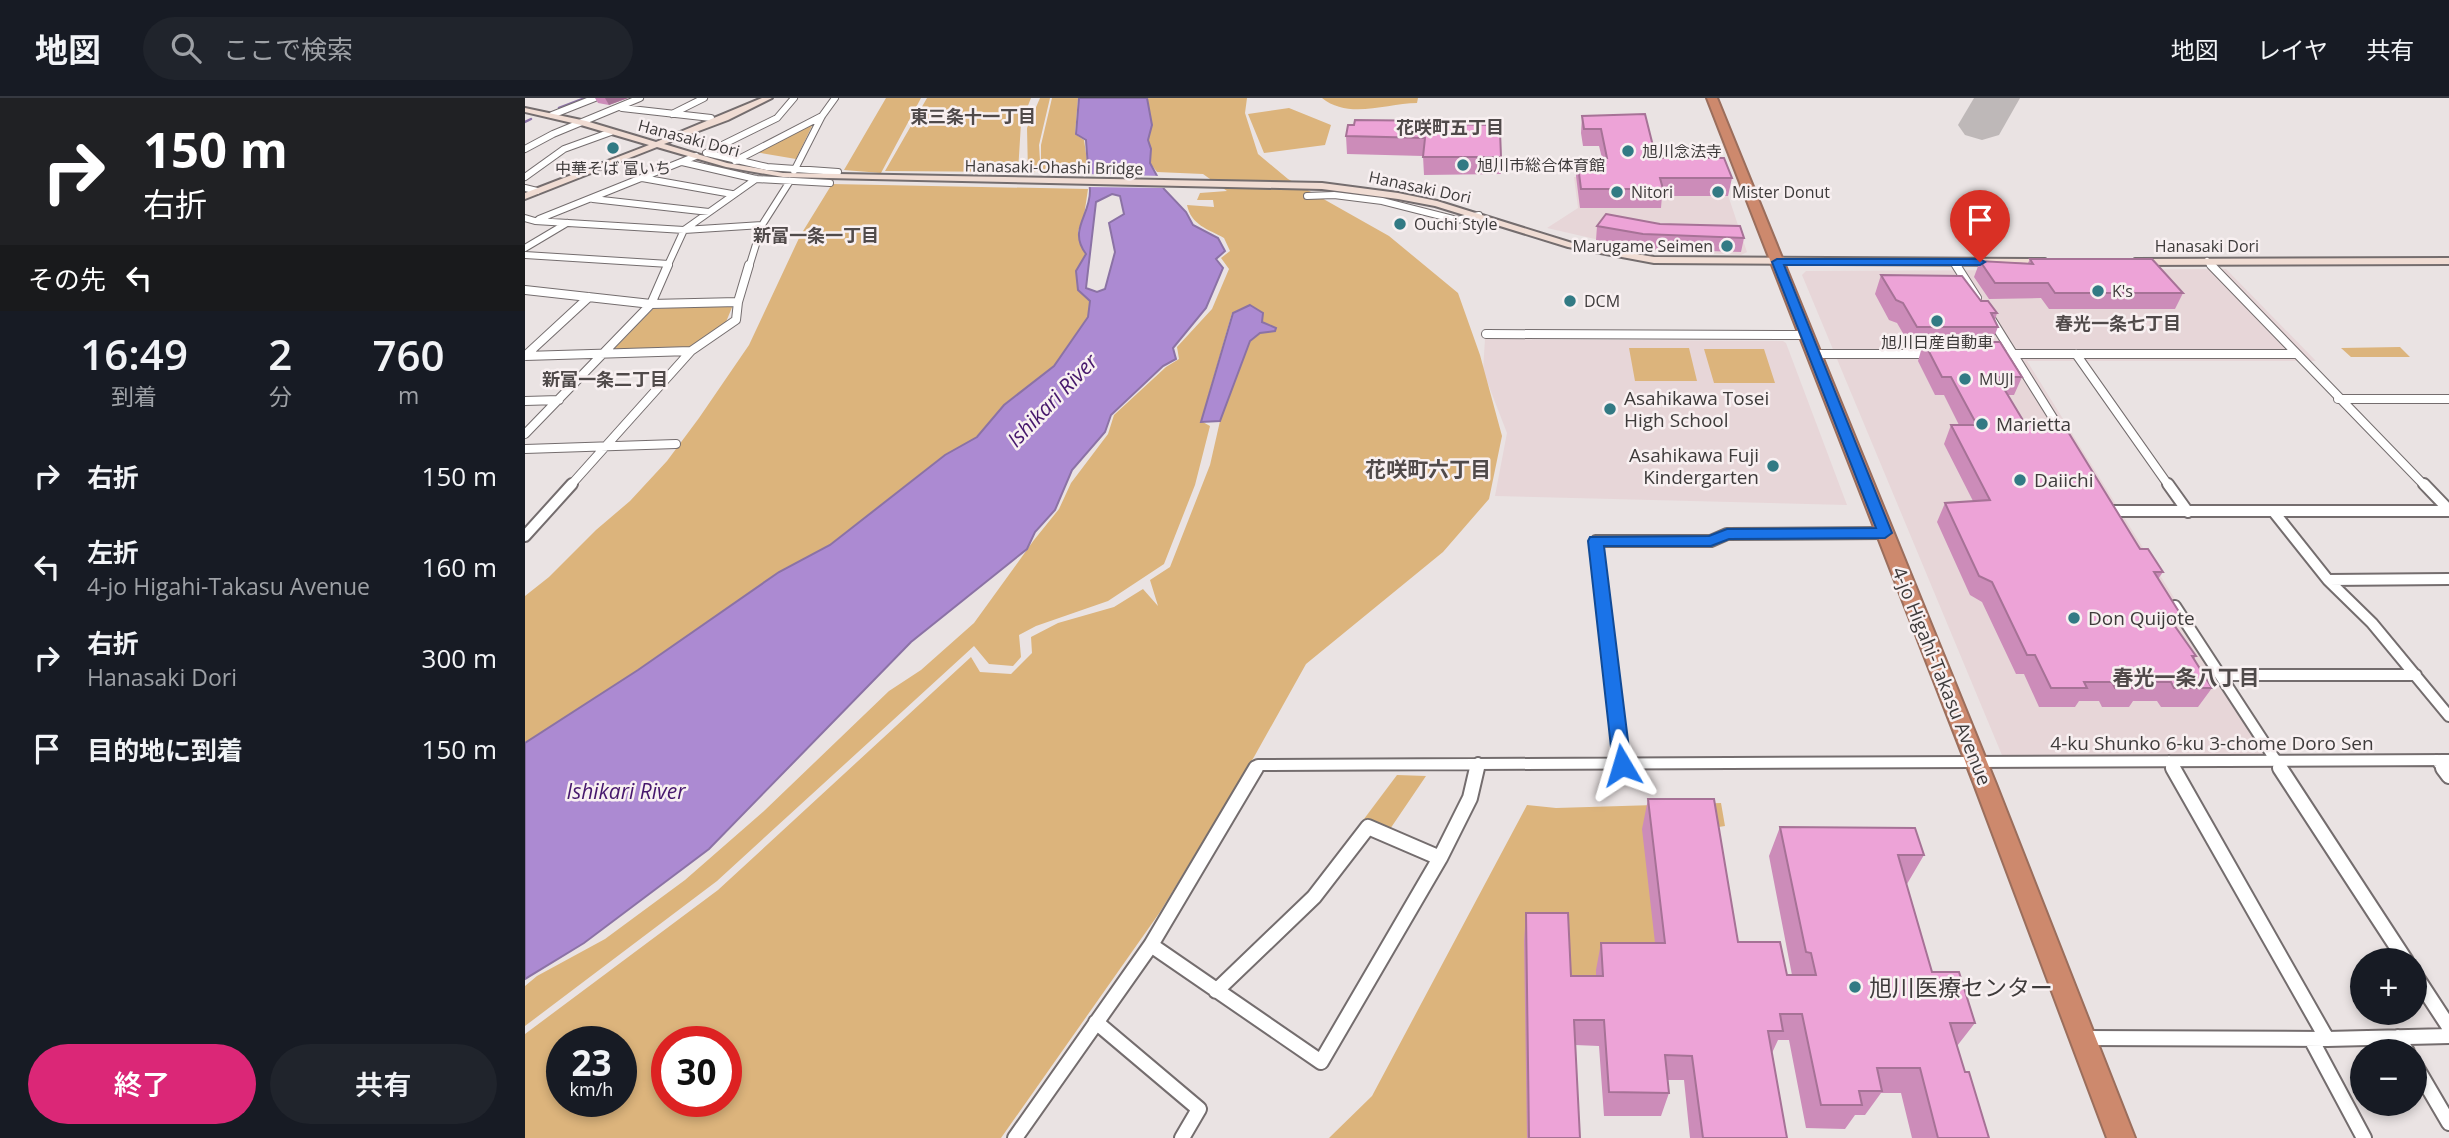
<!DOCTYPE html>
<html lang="ja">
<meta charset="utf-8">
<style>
body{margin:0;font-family:"Open Sans","Noto Sans JP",sans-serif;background:#20242c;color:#f1f3f6;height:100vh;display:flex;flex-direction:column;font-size:26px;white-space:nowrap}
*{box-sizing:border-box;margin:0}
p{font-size:23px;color:#9ea1a6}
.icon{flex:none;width:38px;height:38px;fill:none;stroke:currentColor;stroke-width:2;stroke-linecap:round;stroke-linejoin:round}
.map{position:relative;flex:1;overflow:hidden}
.drawer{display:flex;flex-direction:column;background:#171b24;width:525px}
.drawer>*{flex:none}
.guide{background:#202124;color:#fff;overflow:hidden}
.tools{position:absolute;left:1825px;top:850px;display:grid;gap:14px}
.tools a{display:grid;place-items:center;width:77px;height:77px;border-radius:50%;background:#171b24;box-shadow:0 4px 10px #0003;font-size:35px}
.speed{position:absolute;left:21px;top:928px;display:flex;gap:14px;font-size:35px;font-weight:700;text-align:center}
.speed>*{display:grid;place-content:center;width:91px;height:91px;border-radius:50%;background:#171b24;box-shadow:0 4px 10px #0003;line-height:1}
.speed small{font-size:18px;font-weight:400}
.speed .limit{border:10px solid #d22;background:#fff;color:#111}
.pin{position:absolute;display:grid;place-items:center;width:60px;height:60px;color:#fff;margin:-72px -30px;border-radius:50% 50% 50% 0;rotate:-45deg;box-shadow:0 0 7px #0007}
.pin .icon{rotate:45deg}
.me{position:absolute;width:77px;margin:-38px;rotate:353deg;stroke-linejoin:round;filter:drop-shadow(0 0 5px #0008)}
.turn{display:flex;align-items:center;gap:24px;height:147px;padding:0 28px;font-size:32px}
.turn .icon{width:91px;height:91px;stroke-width:2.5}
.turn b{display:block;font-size:49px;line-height:60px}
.then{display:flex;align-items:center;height:66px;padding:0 28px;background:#0003;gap:14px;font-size:26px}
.eta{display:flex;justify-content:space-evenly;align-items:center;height:119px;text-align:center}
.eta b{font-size:42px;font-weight:600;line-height:49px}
.cta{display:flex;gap:14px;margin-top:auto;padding:14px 28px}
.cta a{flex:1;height:80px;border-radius:42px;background:#db2777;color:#fff;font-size:28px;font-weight:600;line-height:80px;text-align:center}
.cta a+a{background:#20242c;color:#f1f3f6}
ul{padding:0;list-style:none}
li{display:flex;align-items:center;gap:21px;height:91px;padding:0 28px}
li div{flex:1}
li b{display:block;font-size:26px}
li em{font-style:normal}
header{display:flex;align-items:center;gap:42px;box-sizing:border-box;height:98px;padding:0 35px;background:#171b24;border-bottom:2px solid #363941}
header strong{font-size:33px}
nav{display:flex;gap:38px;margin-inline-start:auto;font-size:24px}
.search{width:490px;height:63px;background:#20242c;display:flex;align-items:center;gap:18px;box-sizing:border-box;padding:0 24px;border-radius:38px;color:#9ea1a6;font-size:26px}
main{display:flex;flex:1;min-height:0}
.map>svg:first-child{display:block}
.built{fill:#e7d6d8}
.green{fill:#dcb47c;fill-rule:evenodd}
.water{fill:#ac8ad2;stroke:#8b72a5;stroke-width:2;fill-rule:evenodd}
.pier{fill:#eae3e3}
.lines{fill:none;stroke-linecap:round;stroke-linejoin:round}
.stream{stroke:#8b72a5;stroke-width:2.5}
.runway{fill:#beb8b8;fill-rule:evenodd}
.street-far3-casing{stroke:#746d6e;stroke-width:8}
.street-far2-casing{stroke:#746d6e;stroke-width:10}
.street-far1-casing{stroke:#746d6e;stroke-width:14}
.street-casing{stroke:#746d6e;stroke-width:18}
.secondary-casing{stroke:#746d6e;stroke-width:4}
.highway-casing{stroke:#9b6e5c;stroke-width:4}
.street-far3{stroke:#fff;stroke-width:6}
.street-far2{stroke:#fff;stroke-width:8}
.street-far1{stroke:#fff;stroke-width:10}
.street{stroke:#fff;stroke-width:14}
.secondary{fill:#f0dcd3;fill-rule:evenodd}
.highway{fill:#cd896d;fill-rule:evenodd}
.wall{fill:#cc8cb9}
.shaded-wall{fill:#a67296}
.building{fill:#eda3d7;stroke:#a67296;stroke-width:2}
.route{fill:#1a73e8;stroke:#114b97;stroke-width:2}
.poi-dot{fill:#327a84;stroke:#f8f0f1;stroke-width:2.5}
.labels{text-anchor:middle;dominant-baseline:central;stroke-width:5;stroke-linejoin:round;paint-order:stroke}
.far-street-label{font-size:16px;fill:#3e3b3b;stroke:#f8f0f1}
.far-poi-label{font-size:16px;fill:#3e3b3b;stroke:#f8f0f1;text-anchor:start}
.far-neighbourhood-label{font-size:18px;font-weight:bold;fill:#504a4a;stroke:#f8f0f1}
.poi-label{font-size:19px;fill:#3e3b3b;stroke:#f8f0f1;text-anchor:start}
.street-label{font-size:19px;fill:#3e3b3b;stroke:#f8f0f1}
.water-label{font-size:21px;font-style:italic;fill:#46176c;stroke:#f8f0f1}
.neighbourhood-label{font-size:21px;font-weight:bold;fill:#504a4a;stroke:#f8f0f1}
.near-poi-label{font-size:23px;fill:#3e3b3b;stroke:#f8f0f1;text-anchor:start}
</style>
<header>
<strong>地図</strong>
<div class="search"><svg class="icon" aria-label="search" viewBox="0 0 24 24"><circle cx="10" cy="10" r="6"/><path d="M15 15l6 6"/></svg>ここで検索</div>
<nav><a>地図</a><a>レイヤ</a><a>共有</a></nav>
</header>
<main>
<section class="drawer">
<div class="guide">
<div class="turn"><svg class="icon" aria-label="right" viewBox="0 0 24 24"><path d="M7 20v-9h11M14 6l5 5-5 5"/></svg><div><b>150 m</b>右折</div></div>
<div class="then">その先<svg class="icon" aria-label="left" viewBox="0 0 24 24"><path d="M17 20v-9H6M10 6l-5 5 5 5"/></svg></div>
</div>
<div class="eta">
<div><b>16:49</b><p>到着</p></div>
<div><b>2</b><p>分</p></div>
<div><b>760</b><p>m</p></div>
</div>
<ul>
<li><svg class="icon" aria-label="right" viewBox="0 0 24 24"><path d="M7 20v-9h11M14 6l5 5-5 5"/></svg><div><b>右折</b></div><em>150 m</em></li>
<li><svg class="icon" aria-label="left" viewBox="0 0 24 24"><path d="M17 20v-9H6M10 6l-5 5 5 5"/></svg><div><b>左折</b><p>4-jo Higahi-Takasu Avenue</p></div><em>160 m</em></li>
<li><svg class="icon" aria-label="right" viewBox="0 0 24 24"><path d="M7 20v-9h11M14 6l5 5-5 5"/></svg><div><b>右折</b><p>Hanasaki Dori</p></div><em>300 m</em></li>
<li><svg class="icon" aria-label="arrive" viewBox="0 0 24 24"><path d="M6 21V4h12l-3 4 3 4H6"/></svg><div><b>目的地に到着</b></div><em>150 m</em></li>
</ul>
<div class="cta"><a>終了</a><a>共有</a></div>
</section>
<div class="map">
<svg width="1924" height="1040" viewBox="0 0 1924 1040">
<rect width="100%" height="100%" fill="#eae3e3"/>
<!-- built -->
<path class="built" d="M1049,79H1197L1222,154L1216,157L1118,152L1022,130L1053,110Z
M1701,171L1791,263H1502L1751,664L1479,662L1277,177L1281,173Z
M960,241L1258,243L1261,245L1322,407L970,398L982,335L958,273Z"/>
<!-- green -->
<path class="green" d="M361,0H396L356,75L319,72Z
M402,0H506L496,25L493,74L360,73Z
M515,0H525L514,47L515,63L510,74L503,75L502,30Z
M527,0H553L550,36L559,42L564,76L512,74L516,63V47Z
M622,0H722L720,15L733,56L763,81L864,138L933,195L955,257L977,338L964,401L918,454L781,566L729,659L635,814L476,1040H0V936L193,792L446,559L455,574L486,576L507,555L506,539L533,525L589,509L618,491L633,508L625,482L645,469L685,367L695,323L725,243L735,235L750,230L737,224L738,215L724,207L707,215L676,323L685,328L670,387L639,466L583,503L511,528L494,537L496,559L488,568L464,566L449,548L192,783L0,928V888L12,878L80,841L160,782L239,713L364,593L396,572L449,525L509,442L534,411L546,385L583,336L589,317L641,269L654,261L652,249L687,211L704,171L696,160L705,153L699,140C683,131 666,127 662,107L689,109L688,102H672L675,95L702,93L678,76L632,74L625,65L626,51L623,42L627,27ZM37,943H96V1003H37ZM142,943H201V1003H142Z
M797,0H893L892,5C862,5 824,22 797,0Z
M764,10L806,27L800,47L739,55L723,16Z
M281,28H287L271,61L230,54Z
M307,86L563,91L559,118L553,133L562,156L551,173L565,202L563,219L529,268L479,307L452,339L420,357L305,448L254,474L113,572L0,645V498L24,479L71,432L105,403L142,363L174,320L224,247L275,138Z
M208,207L201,224L164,249L89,251L128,211Z
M1875,249L1885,259H1826L1816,250Z
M1104,250H1164L1172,283H1110Z
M1179,251H1239L1250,285H1189Z
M872,677L901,678L861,737L836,725Z
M1196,705L1200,728L1181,731L1134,882L1073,905H1042L1002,1040H804L847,998L1002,707L1031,710Z"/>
<!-- water -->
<path class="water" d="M554,0H622L627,27L623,42L626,51L625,65L639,91L661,114L668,127L693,140L700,153L691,161L698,170L681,210L648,250L651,261L638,268L586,317L580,334L547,372L530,412L510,434L502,451L386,544L184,751L59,845L0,881V645L113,572L254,474L305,447L420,357L452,339L479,307L529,268L563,219L565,203L553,192L551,173L561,156C543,132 565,118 565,93C564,76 562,59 561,42L551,36ZM587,96L595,98L599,116L584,125L590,154L580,191L572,194L561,190L571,104Z
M725,207L738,215L737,224L751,230L750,233L735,235L725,243L695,323L676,324L708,215Z"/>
<!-- pier -->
<path class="pier" d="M561,76L637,78L643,90L560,89Z"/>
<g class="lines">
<!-- stream -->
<path class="stream" d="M34,10L60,0
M0,24L6,21"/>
<!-- runway -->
<path class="runway" d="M1449,0H1495L1474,37L1457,42L1440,37L1433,27Z"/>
<!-- street-far3 casing -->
<g class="street-far3-casing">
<path id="street-far3" d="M97,10L186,20
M147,16L179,0
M27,17L70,0
M0,51L28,36L115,0
M181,55L252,20L269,0
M182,55L242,69L313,74
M210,63L297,18
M157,64L231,81L305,85
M269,73L297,18L310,0
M0,79L39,51L86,34
M117,80L207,96
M0,90L12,93
M782,98L809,97L857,103L932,122L954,117
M68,101L184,114
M0,120L10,123L159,132L237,127
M14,121L171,58
M0,150L42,125
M0,157L144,166
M1682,163L1688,169
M1429,164L1432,169
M142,169L159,132L231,81
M224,169L237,127L265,83"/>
</g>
<!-- street-far2 casing -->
<g class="street-far2-casing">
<path id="street-far2" d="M1431,167L1452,200
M1686,167L1900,388
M0,192L126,206L213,204
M1465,219L1538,336
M961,236L1280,237
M1288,256H1406
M1485,256H1770
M1551,256L1644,388
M0,258L166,253
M0,258L64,199
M1813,301H1924
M0,303L34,302
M0,336L126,206L143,167
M0,351L151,346
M45,388L166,253L211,222L213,204L224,167"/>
</g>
<!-- street-far1 casing -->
<g class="street-far1-casing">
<path id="street-far1" d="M1643,386L1663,414
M1899,386L1924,412
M1587,413H1924
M1748,413L1803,482L1847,525L1924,618
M0,438L47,386
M1803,482L1924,481
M1650,508L1757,672
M1695,577H1891
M1911,662L1919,672
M1644,663L1649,672
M1097,667L1071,443H1186L1202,436L1360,435
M730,672L733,667L1924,662
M951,672L953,665"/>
</g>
<!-- street casing -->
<g class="street-casing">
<path id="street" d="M1648,670L1802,941
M1755,670L1881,863
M1918,670L1924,678
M626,847L796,964L915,760L945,700L952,670
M1890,877L1924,929
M691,893L789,799L843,729L915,760
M571,924L674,1011L657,1040
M1873,939L1882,954
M1557,940L1802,941L1924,938
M1786,941L1839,1040
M1890,967L1924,1025
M490,1040L626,847L731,670"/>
</g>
<!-- secondary casing -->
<g class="secondary-casing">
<path id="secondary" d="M237,0H247L203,22L139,46L202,65L258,75L797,85L873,95L912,103L1047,145L1129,159L1520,161L1525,164L1520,167L1129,165L1043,149L910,108L873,101L797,91L258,79L201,69L132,49L0,101V95L124,47L56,27L0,14V10L61,23L131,44Z
M1924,160V166L1610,167L1605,164L1610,161Z"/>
</g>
<!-- highway casing -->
<g class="highway-casing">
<path id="highway" d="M1182,0H1192L1471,686L1610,1040H1582L1449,686Z"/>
</g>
<!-- street-far3 -->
<use href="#street-far3" class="street-far3"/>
<!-- street-far2 -->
<use href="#street-far2" class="street-far2"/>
<!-- street-far1 -->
<use href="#street-far1" class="street-far1"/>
<!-- street -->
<use href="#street" class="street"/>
<!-- secondary -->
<use href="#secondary" class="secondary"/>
<!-- highway -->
<use href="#highway" class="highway"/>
</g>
<!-- wall -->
<path class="wall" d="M70,0H103L84,7L73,5Z
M1057,18L1131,60L1207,80L1203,98H1137L1136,110H1055L1051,78L1052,60H1077L1074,48H1058L1056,35Z
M918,26L975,33L976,76L899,77L898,58L822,56L821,38Z
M1135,126L1219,140L1216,154L1116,151L1071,142L1072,128Z
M1505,161L1658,195L1650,211H1524L1516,200L1464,201L1449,179L1455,163L1503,165Z
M1356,177L1456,203L1472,215L1470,222L1473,229L1467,244L1497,279L1489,297H1483L1499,324L1638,474L1633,481L1656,517L1649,528L1671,558L1669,561L1687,590L1673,609H1636L1632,603H1608L1604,609H1577L1574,603H1554L1550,609H1514L1499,576H1491L1457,504L1445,497L1412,424L1420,405L1448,403L1419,346L1426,327H1434L1419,297H1410L1393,263L1397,249H1386L1372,225L1364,222L1350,196Z
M1123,701L1213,844L1262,877H1267L1244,758L1255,729L1399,757L1382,786H1381L1407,874L1450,925L1432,948L1440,974L1464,1040H1387L1376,995H1356L1340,1017H1330L1320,1031L1281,1030L1264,942H1253L1247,955L1262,1040H1165L1159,982H1143L1144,995L1136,1018H1079L1074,948L1050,947L1055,1040H1002L999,843L1001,815L1046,878H1071V872L1076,845H1130L1117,731Z"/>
<!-- shaded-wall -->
<path class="shaded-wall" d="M80,0H103L84,7Z"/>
<!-- building -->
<path class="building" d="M1120,16L1131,60H1199L1207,80H1135L1138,91H1056L1052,60H1082L1076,31H1059L1057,18Z
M830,22L918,23V26L971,27L972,33H975L976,59H898L900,40L821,38L823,27H829Z
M1081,116L1135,126L1215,128L1219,140L1118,136L1072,128Z
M1505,161H1627L1658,195H1530L1523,185H1470L1455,163L1508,166Z
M1356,177L1437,178L1456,203H1463L1472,215H1466L1473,229H1392L1378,205L1371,202Z
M1399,244H1475L1497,279H1472L1499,324H1537L1615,451H1623L1638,474H1629L1656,517H1642L1671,558H1667L1687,590H1649L1646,584H1613L1617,590H1590L1587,584H1559L1562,590H1526L1510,557H1502L1467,484L1454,478L1420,405L1465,402L1426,327H1452L1426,279H1417Z
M1123,701H1189L1213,844H1255L1262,877H1291L1286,855L1281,854L1255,729L1390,730L1399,757H1373L1407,874H1434L1450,925H1425L1440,974H1444L1464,1040H1413L1395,970H1352L1357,993H1334L1337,1007H1296L1277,916H1255L1258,933H1243L1262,1040H1178L1167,958L1140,957L1144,995L1084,994L1079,922H1049L1055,1040H1004L1001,815H1043L1046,878H1078L1076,845H1140Z"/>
<!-- route -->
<path class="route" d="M1252,161H1455L1460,164L1455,167H1259L1367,435L1360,440L1204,441L1186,448H1079L1106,667L1103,672L1097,674L1090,672L1088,667L1063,443L1065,439L1184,438L1202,431L1351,430L1247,164Z"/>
<!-- markers -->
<g class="poi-dot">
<circle cx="88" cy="50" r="7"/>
<circle cx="1103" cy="53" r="7"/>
<circle cx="938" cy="67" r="7"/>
<circle cx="1092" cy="94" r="7"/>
<circle cx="1193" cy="94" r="7"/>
<circle cx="875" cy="126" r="7"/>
<circle cx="1202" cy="148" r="7"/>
<circle cx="1573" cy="193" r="7"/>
<circle cx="1045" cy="203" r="7"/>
<circle cx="1412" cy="223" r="7"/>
<circle cx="1440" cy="281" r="7"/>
<circle cx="1085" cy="311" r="7"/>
<circle cx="1457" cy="326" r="7"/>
<circle cx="1248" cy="368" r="7"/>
<circle cx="1495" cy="382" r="7"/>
<circle cx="1549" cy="520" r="7"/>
<circle cx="1330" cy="889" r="7"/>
</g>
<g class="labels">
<!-- far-street labels -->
<g class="far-street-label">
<text transform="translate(164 40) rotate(15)">Hanasaki Dori</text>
<text transform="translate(529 69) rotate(1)">Hanasaki-Ohashi Bridge</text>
<text transform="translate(895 89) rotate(12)">Hanasaki Dori</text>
<text x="1682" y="148">Hanasaki Dori</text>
</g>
<!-- far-poi labels -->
<g class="far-poi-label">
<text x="1117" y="53">旭川念法寺</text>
<text x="952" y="67">旭川市総合体育館</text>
<text x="88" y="70" text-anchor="middle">中華そば 富いち</text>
<text x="1106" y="94">Nitori</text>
<text x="1207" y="94">Mister Donut</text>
<text x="889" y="126">Ouchi Style</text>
<text x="1188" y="148" text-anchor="end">Marugame Seimen</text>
<text x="1587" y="193">K's</text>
<text x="1059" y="203">DCM</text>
<text x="1412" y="244" text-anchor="middle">旭川日産自動車</text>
<text x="1454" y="281">MUJI</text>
</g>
<!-- far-neighbourhood labels -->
<g class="far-neighbourhood-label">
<text x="448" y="18">東三条十一丁目</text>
<text x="925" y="29">花咲町五丁目</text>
<text x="291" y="137">新富一条一丁目</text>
<text x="1593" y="225">春光一条七丁目</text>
<text x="80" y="281">新富一条二丁目</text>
</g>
<!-- poi labels -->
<g class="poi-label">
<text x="1099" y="300">Asahikawa Tosei<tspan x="1099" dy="22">High School</tspan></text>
<text x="1471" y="326">Marietta</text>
<text x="1234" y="357" text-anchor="end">Asahikawa Fuji<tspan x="1234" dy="22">Kindergarten</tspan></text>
<text x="1509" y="382">Daiichi</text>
<text x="1563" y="520">Don Quijote</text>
</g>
<!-- street labels -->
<g class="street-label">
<text transform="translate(1417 578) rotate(68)">4-jo Higahi-Takasu Avenue</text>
<text x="1687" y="645">4-ku Shunko 6-ku 3-chome Doro Sen</text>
</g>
<!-- water labels -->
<g class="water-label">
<text transform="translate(527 302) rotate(-46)">Ishikari River</text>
<text x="101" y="693">Ishikari River</text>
</g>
<!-- neighbourhood labels -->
<g class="neighbourhood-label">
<text x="903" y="371">花咲町六丁目</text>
<text x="1661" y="579">春光一条八丁目</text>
</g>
<!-- near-poi labels -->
<g class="near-poi-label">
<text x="1344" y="889">旭川医療センター</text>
</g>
</g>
</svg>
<div class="tools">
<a>+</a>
<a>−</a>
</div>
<div class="speed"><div>23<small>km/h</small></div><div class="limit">30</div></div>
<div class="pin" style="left:1455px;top:164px;background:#d93025"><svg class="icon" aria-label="arrive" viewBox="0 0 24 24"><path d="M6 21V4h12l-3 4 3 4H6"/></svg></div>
<svg class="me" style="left:1097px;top:667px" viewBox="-20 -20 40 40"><path d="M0-17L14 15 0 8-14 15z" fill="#1a73e8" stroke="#fff" stroke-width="4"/></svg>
</div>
</main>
